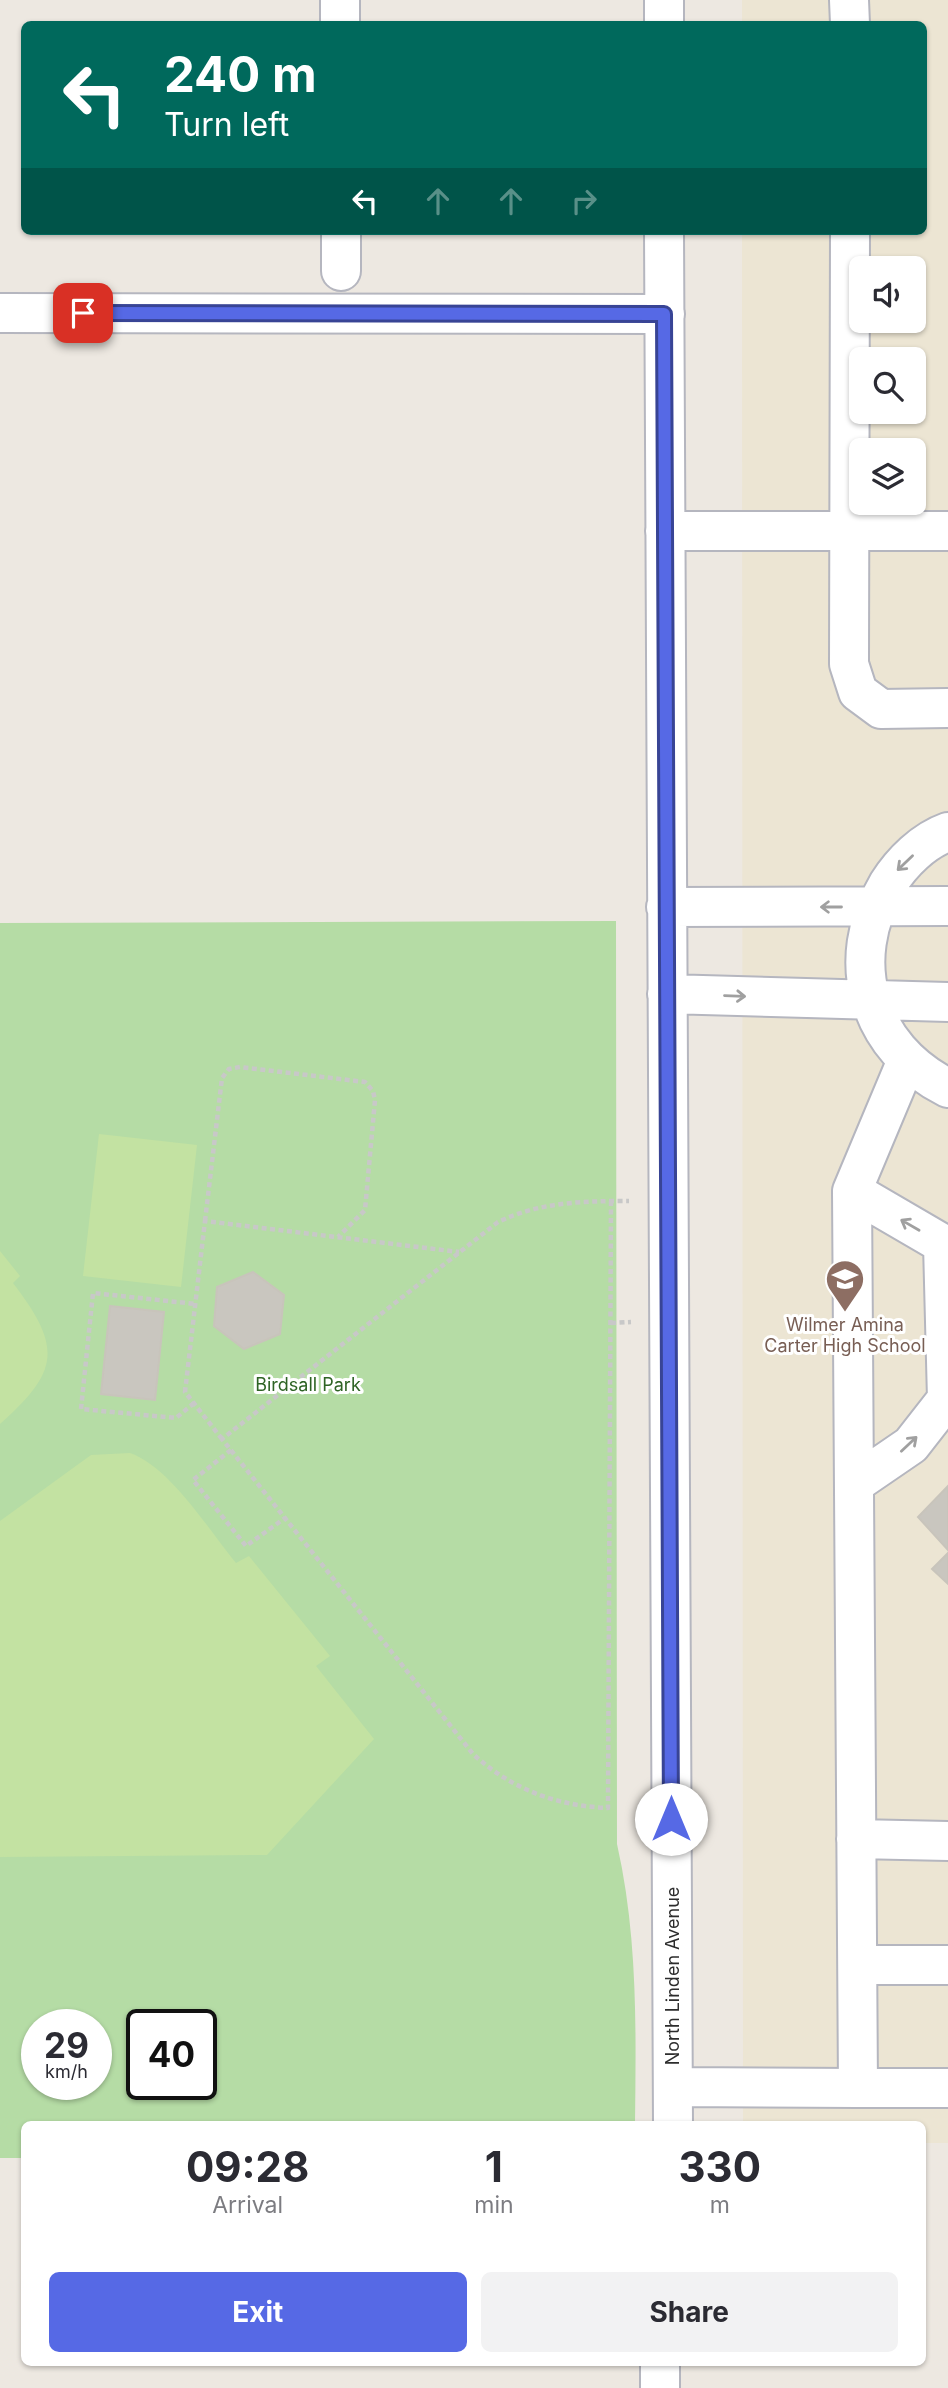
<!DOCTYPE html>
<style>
body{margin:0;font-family:Inter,sans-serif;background:#f2f2f3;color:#2b2b33;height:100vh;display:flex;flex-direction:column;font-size:26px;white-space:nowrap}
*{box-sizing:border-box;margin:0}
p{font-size:23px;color:#7c7c81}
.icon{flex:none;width:38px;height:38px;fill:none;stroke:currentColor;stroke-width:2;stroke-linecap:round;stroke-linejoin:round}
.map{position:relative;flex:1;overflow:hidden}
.drawer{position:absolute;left:21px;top:2121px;width:905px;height:245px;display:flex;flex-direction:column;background:#fff;border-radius:10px;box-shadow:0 2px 5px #0004}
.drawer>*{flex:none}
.banner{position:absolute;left:21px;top:21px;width:906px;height:214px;border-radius:10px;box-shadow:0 2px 5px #0004;background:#00695c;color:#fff;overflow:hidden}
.fabs{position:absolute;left:849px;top:256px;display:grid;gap:14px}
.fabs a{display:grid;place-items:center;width:77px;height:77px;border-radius:10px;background:#fff;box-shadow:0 2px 5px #0004;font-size:35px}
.speed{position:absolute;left:21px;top:2009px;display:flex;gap:14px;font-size:35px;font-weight:700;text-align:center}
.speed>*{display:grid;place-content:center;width:91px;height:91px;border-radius:50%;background:#fff;box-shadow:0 2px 5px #0004;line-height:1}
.speed small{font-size:18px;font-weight:400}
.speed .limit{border:4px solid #111;border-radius:10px;background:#fff;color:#111}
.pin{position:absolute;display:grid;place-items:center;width:60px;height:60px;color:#fff;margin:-30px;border-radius:14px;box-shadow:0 4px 10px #0006}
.me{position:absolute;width:77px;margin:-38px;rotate:0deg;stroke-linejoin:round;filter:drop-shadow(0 0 5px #0008)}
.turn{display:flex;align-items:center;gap:24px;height:147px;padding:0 28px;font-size:32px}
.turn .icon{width:91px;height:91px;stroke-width:2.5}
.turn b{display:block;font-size:49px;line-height:60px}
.lanes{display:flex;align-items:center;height:66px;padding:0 28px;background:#0003;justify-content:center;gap:35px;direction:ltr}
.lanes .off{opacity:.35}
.eta{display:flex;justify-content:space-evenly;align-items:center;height:119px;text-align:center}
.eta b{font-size:42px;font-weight:700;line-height:49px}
.action{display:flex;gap:14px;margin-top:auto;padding:14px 28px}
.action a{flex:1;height:80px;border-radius:10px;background:#5669e5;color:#fff;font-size:28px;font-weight:700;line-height:80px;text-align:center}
.action a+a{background:#f2f2f3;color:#2b2b33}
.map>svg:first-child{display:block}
.education{fill:#ece5d3;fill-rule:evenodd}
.green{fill:#b5dca5;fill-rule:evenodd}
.pitch{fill:#c3e2a2}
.building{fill:#c9c6bf;stroke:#c8c4bb;stroke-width:2}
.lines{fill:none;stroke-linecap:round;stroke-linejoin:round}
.minor-casing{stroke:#b5b6bf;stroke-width:42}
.path{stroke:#c8c8c8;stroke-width:4.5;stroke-dasharray:5 3.5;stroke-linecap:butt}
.minor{stroke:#fff;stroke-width:38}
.oneway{stroke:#a0a0a0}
.route-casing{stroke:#384495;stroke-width:18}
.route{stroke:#5669e5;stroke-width:12}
.labels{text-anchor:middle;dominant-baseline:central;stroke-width:6;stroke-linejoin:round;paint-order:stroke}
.education-label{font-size:18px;fill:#785e54;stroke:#fff}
.park-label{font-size:18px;fill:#2e6324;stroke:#fff}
.street-label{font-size:18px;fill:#2d2d2d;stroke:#fff}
</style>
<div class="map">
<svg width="948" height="2388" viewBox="0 0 948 2388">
<rect width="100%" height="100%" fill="#ede8e1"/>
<!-- education -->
<path class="education" d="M742,0H948V2143H922V2124H743L742,231H924V24H742ZM861,268H914V320H861ZM861,359H914V411H861ZM861,450H914V502H861Z"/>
<!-- green -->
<path class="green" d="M616,921L617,1844C638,1937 636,2030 635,2124H24V2158H0V923ZM37,2025H96V2084H37ZM142,2025H201V2084H142Z"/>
<!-- pitch -->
<path class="pitch" d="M99,1134L197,1145L181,1287L83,1276Z
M0,1251L20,1276L13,1283C62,1347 60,1371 0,1424Z
M130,1453C170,1467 208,1529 236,1563L249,1556L330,1656L316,1666L374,1739L267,1855L0,1857V1521L91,1455Z"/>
<!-- building -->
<path class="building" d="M253,1272L284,1295L280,1334L244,1349L214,1326L217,1287Z
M110,1306L164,1312L155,1400L101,1394Z
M948,1486V1550L918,1517Z
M948,1553V1584L932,1569Z"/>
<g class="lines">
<!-- minor casing -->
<g class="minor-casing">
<path id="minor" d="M340,0V24
M664,0V24
M849,0L850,24
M341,231V271
M664,231L673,2124
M850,231L849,664L858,692L881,709L948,708
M0,313L665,314
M665,531H948
M948,832C923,841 902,862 888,884C842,961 868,1048 948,1088
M666,907L948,906
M667,994L948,1002
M852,1191L943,1244L947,1399L911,1445L854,1484
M856,1839L948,1841
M858,1965H948
M673,2087L858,2088L852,1191L907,1060
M858,2088H948
M660,2388V2362"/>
</g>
<!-- path -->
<path class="path" d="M611,1201L608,1808C557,1806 511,1789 473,1754L222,1439L498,1222C540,1202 582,1201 629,1201
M205,1221L222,1078L229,1069L240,1067L365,1082L373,1091L375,1100L365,1210L338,1237
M611,1323L631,1322
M194,1403L176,1418L81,1409L93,1293L196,1304
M222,1439L185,1392L205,1221L459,1252
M231,1450L193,1480L246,1546L285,1518"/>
<!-- minor -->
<use href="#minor" class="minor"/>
</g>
<!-- one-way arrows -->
<defs><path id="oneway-shaft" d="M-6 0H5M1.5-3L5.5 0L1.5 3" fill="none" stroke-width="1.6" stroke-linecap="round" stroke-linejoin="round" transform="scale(1.75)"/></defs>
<g class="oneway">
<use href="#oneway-shaft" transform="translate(905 863) rotate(136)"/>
<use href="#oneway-shaft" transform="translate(831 907) rotate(180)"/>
<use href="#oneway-shaft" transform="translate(735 996) rotate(2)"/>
<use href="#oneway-shaft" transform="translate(910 1225) rotate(-150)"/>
<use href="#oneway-shaft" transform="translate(909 1444) rotate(-43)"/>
</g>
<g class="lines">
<!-- route casing -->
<g class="route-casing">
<path id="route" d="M83,313L664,314L671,1819"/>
</g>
<!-- route -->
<use href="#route" class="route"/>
</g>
<!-- icons -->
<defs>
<g id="school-pin" transform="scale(2.0125)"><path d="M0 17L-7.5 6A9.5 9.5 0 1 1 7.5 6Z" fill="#8d6e63" stroke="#fff"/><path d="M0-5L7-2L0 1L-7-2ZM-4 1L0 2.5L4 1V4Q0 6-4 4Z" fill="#fff"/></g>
</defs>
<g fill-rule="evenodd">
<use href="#school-pin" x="845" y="1279"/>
</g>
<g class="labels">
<!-- education labels -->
<g class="education-label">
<text x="845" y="1324">Wilmer Amina<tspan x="845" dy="21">Carter High School</tspan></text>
</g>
<!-- park labels -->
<g class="park-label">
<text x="308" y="1384">Birdsall Park</text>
</g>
<!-- street labels -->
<g class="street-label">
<text transform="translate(672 1976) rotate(-90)">North Linden Avenue</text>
</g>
</g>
</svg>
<div class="fabs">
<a><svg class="icon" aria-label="sound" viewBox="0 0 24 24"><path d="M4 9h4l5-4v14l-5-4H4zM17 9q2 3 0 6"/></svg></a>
<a><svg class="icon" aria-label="search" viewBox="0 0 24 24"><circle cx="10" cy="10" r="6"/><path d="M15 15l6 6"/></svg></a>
<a><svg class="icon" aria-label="layers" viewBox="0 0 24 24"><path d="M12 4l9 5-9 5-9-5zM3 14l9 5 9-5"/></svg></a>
</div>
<div class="speed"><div>29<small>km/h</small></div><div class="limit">40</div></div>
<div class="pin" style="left:83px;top:313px;background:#d93025"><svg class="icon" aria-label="arrive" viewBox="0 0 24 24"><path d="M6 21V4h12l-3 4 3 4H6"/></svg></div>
<svg class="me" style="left:671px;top:1819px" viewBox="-20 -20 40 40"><circle r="19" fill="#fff"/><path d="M0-13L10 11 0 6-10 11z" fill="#5669e5"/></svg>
<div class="banner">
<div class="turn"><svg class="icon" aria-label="left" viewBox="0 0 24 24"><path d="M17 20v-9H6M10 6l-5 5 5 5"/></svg><div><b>240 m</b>Turn left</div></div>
<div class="lanes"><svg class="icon" aria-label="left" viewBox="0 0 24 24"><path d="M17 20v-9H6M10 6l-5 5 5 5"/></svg><svg class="icon off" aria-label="ahead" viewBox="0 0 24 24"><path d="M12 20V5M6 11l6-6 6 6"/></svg><svg class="icon off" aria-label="ahead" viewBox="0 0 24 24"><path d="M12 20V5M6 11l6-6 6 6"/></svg><svg class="icon off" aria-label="right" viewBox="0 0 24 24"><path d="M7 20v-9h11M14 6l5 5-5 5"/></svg></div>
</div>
<section class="drawer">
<div class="eta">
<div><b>09:28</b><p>Arrival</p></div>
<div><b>1</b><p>min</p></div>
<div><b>330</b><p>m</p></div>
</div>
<div class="action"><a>Exit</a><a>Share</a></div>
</section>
</div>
